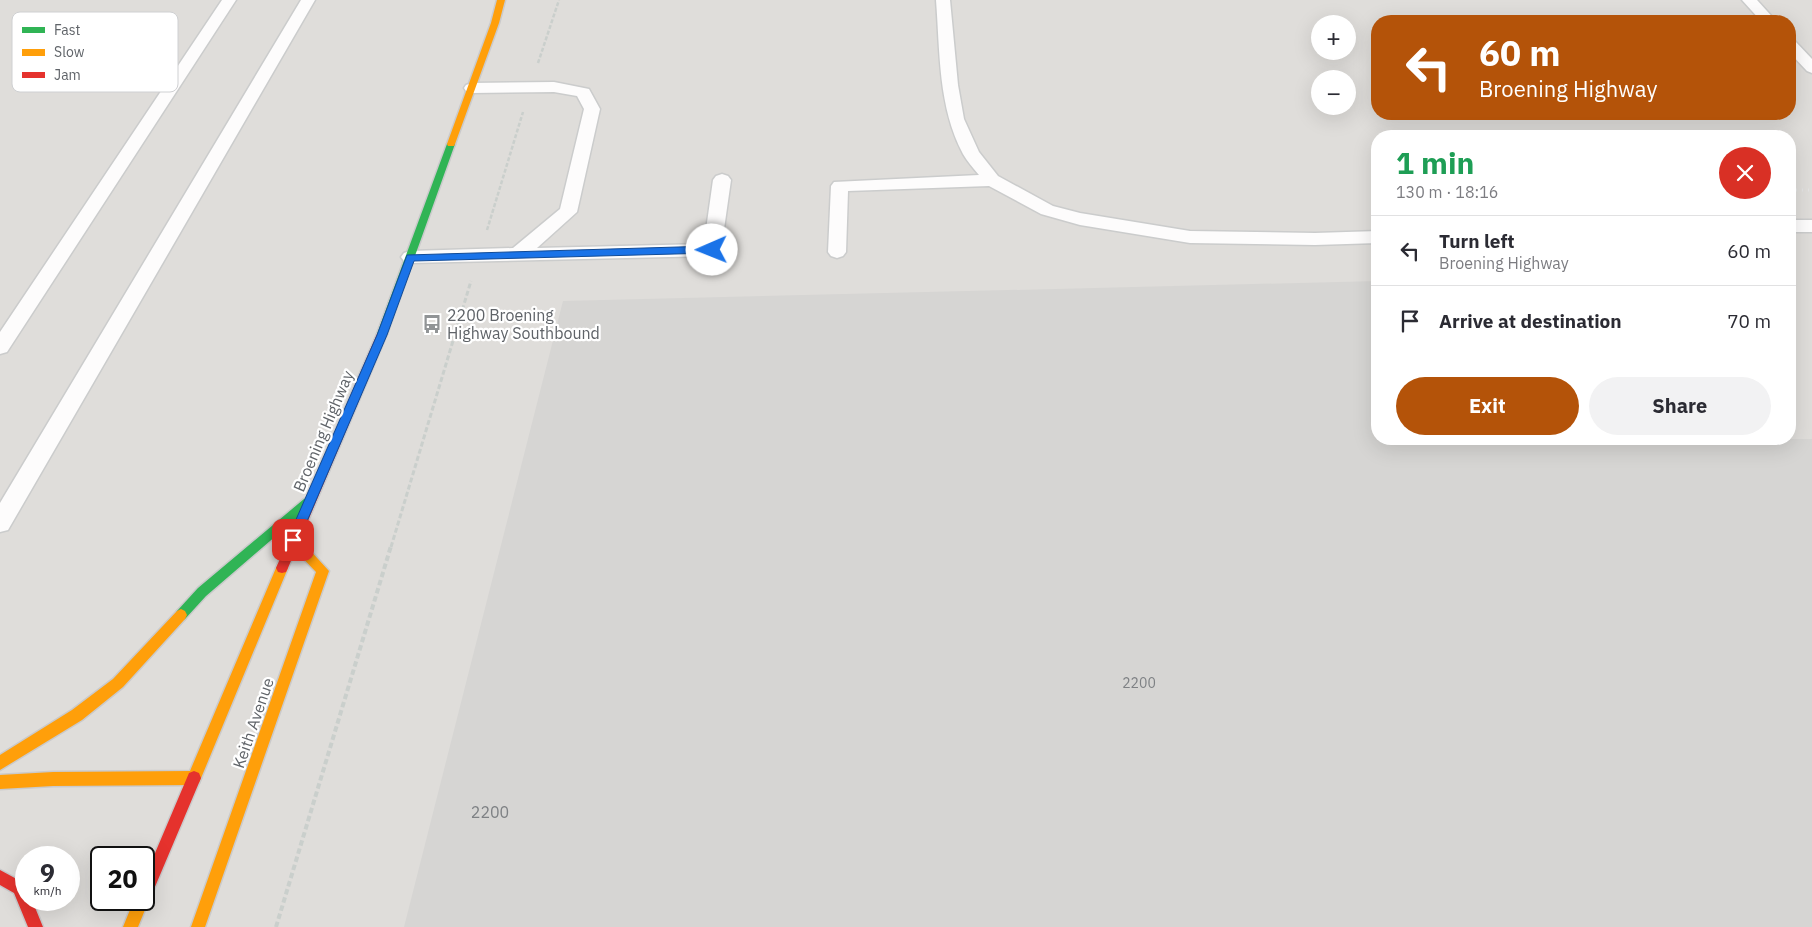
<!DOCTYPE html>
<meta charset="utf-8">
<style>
body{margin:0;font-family:"IBM Plex Sans",sans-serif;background:#f2f2f3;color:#2b2b33;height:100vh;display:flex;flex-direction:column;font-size:19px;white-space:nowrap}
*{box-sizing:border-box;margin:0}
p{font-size:16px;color:#7c7c81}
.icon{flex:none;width:28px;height:28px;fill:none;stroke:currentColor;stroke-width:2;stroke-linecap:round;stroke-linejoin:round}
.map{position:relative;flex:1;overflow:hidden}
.drawer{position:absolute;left:1371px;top:130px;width:425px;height:315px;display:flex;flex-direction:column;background:#fff;border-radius:20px;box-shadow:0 5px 20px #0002}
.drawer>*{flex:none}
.banner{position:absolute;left:1371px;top:15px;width:425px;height:105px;border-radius:20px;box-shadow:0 5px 20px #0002;background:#b45309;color:#fff;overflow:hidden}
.fabs{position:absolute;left:1311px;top:15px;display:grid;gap:10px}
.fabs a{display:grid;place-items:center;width:45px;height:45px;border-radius:50%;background:#fff;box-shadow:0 5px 20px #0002;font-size:25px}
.speed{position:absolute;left:15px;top:846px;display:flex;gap:10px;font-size:25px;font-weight:700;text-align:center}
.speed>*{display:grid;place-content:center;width:65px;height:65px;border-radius:50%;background:#fff;box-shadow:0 5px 20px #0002;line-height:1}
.speed small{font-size:12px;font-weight:400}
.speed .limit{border:2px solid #111;border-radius:8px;background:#fff;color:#111}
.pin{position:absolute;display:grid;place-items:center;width:42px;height:42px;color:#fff;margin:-21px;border-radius:10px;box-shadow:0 2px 8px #0006}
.me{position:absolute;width:55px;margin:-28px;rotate:269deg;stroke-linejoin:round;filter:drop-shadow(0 0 4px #0008)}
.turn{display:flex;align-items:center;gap:18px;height:105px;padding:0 25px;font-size:22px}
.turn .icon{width:65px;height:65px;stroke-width:2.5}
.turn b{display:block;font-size:35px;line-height:42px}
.round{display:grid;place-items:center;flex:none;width:52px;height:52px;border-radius:26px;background:#f2f2f3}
.overview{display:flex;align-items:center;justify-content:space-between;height:85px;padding:0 25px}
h1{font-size:30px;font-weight:700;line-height:38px;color:#1e9e55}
.button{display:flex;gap:10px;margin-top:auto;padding:10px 25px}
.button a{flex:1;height:58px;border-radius:30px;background:#b45309;color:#fff;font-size:20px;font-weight:700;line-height:58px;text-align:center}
.button a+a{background:#f2f2f3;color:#2b2b33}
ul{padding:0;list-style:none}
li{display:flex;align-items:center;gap:15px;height:70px;padding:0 25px;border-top:1px solid #e1e1e2}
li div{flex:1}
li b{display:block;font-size:19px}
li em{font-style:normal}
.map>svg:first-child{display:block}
.industrial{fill:#dfddda;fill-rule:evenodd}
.building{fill:#d6d5d3}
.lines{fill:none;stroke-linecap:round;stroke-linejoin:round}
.lane-casing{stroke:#cbcccc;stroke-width:3}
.fast-casing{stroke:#cacacb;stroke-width:3}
.slow-casing{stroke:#cacacb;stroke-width:3}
.jam-casing{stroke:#cacacb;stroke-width:3}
.path-far2{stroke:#cacfcc;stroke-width:2.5;stroke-dasharray:4 2;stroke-linecap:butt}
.path-far1{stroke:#cacfcc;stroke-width:3;stroke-dasharray:5 2.5;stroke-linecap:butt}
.path{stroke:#cacfcc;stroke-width:4;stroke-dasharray:5.5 3;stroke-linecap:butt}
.lane{fill:#fdfcfc;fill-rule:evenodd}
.fast{fill:#30b455;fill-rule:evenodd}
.slow{fill:#ff9f0a;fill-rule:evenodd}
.jam{fill:#e5322d;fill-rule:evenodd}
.rail{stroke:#e4e4e4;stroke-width:3;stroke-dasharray:1 5;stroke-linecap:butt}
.route{fill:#1a73e8;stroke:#114b97}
.labels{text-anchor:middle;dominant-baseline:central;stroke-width:4.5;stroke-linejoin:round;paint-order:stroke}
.number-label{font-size:14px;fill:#7e8184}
.poi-label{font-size:16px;fill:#5f6368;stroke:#fff;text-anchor:start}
.street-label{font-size:16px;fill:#5f6368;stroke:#fff}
.near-number-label{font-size:16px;fill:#7e8184}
.key{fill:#fff;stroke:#cfd0d2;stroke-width:1}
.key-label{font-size:14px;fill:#5f6368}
</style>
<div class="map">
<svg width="1812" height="927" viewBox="0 0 1812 927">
<rect width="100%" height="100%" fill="#efeeea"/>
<!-- industrial -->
<path class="industrial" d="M0,0H1812V927H0ZM1378,21H1790V114H1378ZM1320,24H1348V51H1320ZM1320,79H1348V106H1320ZM1378,136H1790V439H1378ZM26,858H69V900H26ZM101,858H144V900H101Z"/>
<!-- building -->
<path class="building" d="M1378,281V439H1812V927H404L563,301Z"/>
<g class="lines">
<!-- lane casing -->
<g class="lane-casing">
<path id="lane" d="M222,0H236L7,352L0,354V332Z
M301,0H315L8,530L0,532V503Z
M936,0H950L958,85L964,119L979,152L998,176L1053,206L1080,213L1190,231L1315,233L1378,231V243L1315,245L1190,243L1080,225L1041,214L989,186L848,191L846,252L843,256L837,258L831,256L828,252L831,186L834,182L979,175C973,168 967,161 963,154C938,107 940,52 936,0Z
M1742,0H1757L1776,21H1761Z
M1790,40L1795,41L1812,59V73L1807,71L1790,53Z
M554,82L589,89L600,109L577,212L537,248L704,244L713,180L716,176L722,174L728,176L731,180L721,250L718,254L712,256L410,263L404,261L401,257L404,253L410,251L513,248L560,209L584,109L577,96L554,92L472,93L466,91L464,88L466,85L472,83Z
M1790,220H1812V232H1790Z"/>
</g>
<!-- fast casing -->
<g class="fast-casing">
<path id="fast" d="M451,141L455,144L387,334L382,338L378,337L377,334L447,144Z
M308,497L312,499L314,502L312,505L206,596L185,619L181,621L177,619L175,615L177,611L198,588L304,499Z"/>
</g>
<!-- slow casing -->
<g class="slow-casing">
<path id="slow" d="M497,0H505L499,23L455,144L454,146H448L447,144L491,23Z
M293,535L297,536L329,571L205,927H191L316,572L289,544L287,540L289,536Z
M282,563L286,564L288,568L199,783L194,785L53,786L0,789V775L53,772L190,771L276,568L278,564Z
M181,609L185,611L187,615L185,619L123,687L82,720L0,770V755L72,710L113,679L177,611Z
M144,893L147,895L149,900L138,927H123L134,900H144Z"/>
</g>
<!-- jam casing -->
<g class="jam-casing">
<path id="jam" d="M382,330L387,334L288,568L286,572L282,573L278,572L276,568L377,334Z
M194,771L199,773L201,778L149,901L144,903L138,900H144V879L189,773Z
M0,870L24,883L26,888V900H32L43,927H28L14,893L0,885Z"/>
</g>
<!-- path-far2 -->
<path class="path-far2" d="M538,63L559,0
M487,230L523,112"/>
<!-- path-far1 -->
<path class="path-far1" d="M391,547L471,281"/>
<!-- path -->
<path class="path" d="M276,927L391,546"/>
<!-- lane -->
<use href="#lane" class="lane"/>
<!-- fast -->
<use href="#fast" class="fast"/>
<!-- slow -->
<use href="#slow" class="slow"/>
<!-- jam -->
<use href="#jam" class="jam"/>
<!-- rail -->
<path class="rail" d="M1790,190H1812"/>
</g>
<!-- route -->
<path class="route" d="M712,246L717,250L712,253L414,261L387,335L299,540L297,544L293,545L289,544L287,540L377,335L407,255Z"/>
<!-- icons -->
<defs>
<g id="bus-bare" transform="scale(1.5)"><path d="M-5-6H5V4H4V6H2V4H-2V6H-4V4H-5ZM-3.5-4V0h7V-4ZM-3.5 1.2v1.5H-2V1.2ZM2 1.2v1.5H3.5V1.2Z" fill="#919496" stroke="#fff" stroke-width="2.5" paint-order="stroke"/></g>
</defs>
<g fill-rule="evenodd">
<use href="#bus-bare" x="432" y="324"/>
</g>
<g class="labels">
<!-- number labels -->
<g class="number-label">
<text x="1139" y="683">2200</text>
</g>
<!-- poi labels -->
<g class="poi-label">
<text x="447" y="315">2200 Broening<tspan x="447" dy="18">Highway Southbound</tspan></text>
</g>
<!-- street labels -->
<g class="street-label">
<text transform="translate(323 431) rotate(-67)">Broening Highway</text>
<text transform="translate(253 723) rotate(-71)">Keith Avenue</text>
</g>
<!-- near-number labels -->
<g class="near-number-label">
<text x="490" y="812">2200</text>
</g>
</g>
<!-- legend -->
<rect x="12" y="12" width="166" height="80" rx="8" class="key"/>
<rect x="22" y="27" width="23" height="6" fill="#30b455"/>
<rect x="22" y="49" width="23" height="7" fill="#ff9f0a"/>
<rect x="22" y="72" width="23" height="6" fill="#e5322d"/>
<g class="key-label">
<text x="54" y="35">Fast</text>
<text x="54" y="57">Slow</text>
<text x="54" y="80">Jam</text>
</g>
</svg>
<div class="fabs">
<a>+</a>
<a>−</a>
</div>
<div class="speed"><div>9<small>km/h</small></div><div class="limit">20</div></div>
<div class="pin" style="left:293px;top:540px;background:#d93025"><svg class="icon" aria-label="arrive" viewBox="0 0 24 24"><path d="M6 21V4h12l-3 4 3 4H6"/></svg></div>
<svg class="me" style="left:712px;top:250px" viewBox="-20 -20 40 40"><circle r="19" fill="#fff"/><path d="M0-13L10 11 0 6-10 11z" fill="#1a73e8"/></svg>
<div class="banner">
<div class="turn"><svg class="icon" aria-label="left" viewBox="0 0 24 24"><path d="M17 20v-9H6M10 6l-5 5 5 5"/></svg><div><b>60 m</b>Broening Highway</div></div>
</div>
<section class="drawer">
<div class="overview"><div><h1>1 min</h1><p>130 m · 18:16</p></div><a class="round" style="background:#d93025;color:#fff"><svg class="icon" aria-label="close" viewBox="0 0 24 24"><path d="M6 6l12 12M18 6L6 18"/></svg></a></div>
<ul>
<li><svg class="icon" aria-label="left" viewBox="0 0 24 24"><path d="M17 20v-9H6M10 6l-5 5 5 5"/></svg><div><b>Turn left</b><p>Broening Highway</p></div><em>60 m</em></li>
<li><svg class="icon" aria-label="arrive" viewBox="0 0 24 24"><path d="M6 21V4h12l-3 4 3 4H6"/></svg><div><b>Arrive at destination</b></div><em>70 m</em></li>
</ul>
<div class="button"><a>Exit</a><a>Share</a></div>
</section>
</div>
